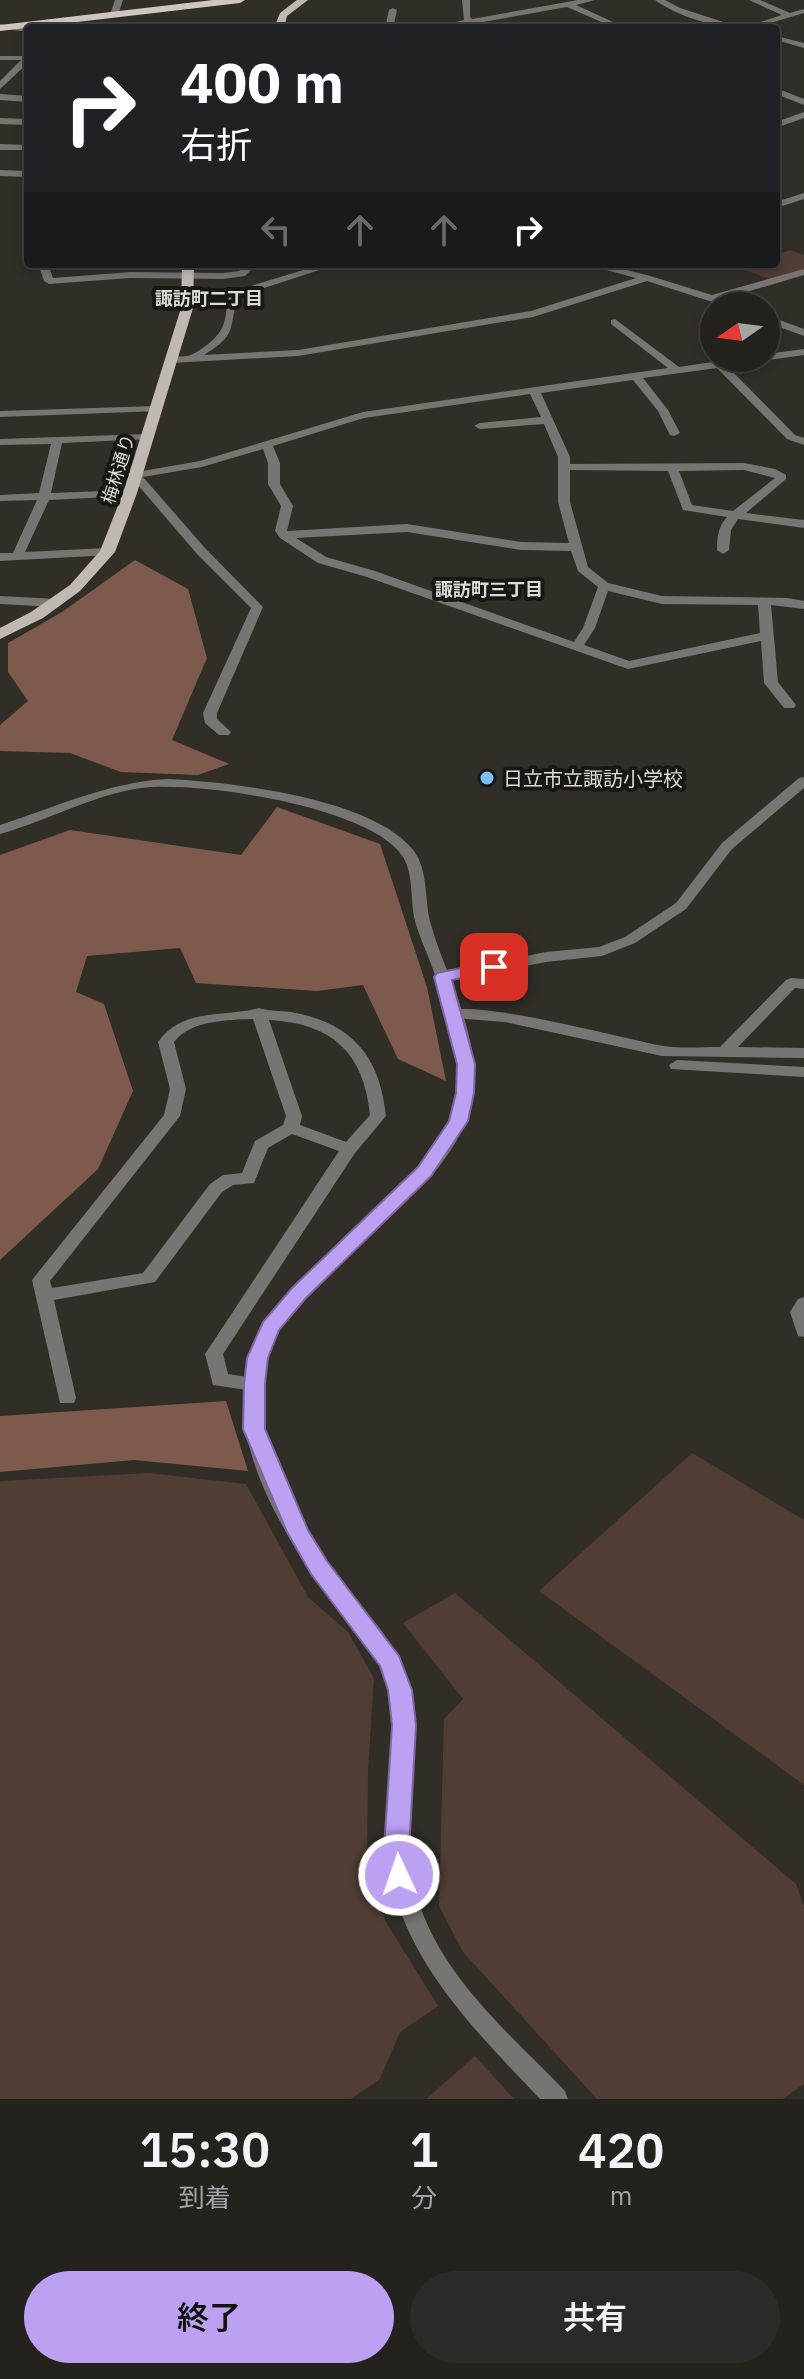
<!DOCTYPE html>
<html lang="ja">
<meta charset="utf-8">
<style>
body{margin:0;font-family:"IBM Plex Sans","Noto Sans JP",sans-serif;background:#2c2a26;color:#f1f3f6;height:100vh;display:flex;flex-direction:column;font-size:30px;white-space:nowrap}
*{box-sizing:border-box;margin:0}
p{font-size:26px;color:#a3a4a4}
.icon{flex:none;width:44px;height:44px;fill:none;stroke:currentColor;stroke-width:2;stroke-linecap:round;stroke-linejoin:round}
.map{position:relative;height:2099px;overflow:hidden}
.side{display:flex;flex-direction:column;background:#24221d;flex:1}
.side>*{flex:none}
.top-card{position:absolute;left:24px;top:24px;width:756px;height:244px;border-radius:8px;box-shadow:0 4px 12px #0003,0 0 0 2px #413f3b;background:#202124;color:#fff;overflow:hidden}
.needle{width:52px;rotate:256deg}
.controls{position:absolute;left:700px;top:292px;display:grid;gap:16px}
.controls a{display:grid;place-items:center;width:80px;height:80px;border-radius:50%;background:#24221d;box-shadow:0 4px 12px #0003,0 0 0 2px #413f3b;font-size:40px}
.pin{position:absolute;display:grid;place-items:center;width:68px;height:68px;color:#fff;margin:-34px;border-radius:16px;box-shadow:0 4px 12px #0006}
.me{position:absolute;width:88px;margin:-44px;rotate:357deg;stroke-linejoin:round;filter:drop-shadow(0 0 6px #0008)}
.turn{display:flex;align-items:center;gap:28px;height:168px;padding:0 24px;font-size:36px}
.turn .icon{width:104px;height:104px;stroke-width:2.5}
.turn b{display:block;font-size:56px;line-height:68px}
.lanes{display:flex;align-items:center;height:76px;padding:0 24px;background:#0003;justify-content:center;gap:40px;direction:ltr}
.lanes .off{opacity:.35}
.eta{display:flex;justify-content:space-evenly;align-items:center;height:136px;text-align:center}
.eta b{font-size:48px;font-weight:600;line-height:56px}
.cta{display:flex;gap:16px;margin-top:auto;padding:16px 24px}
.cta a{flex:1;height:92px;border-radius:48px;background:#bca0f2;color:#111;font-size:32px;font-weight:600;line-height:92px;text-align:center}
.cta a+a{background:#2c2a26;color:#f1f3f6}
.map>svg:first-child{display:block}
.green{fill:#523d35}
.forest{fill:#7e5a4d}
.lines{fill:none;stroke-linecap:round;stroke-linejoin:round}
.minor{fill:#777471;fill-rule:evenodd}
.tertiary{fill:#777471;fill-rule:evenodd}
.primary{fill:#bfb9b2;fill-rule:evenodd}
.trunk{fill:#cec7bf;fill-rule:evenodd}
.route{fill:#bca0f2;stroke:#7a689d;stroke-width:2}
.poi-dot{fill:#7bbef8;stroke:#171713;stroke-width:3}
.labels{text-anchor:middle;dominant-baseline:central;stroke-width:8;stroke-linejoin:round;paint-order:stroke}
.far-neighbourhood-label{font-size:18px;font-weight:bold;fill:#dcdbd6;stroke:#171713}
.far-street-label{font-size:18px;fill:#dcdbd6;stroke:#171713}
.poi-label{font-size:20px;fill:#dcdbd6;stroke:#171713;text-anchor:start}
</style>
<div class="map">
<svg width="804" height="2099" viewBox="0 0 804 2099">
<rect width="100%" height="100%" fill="#302e27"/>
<!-- green -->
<path class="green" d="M790,250L804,255V271L772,280L742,269L754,264H776V255Z
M692,1453L804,1520V1785L539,1591Z
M149,1473L246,1484L308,1597L348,1632L374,1678L368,1769L367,1870L386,1922L438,2006L400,2032L380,2079L351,2099H0V1481Z
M455,1593L796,1884L804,1906V2084L783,2099H597L463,1952L439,1906L444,1719L463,1699L403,1623Z
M475,2056L514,2099H426Z"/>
<!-- forest -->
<path class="forest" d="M135,560L188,589L207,658L172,740L229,764L198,775L121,772L70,753L0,751V725L28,701L8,672V643L62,612Z
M277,807L380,844L427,987L446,1081L398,1059L363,985L317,991L196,983L180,948L87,956L76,992L104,1004L133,1091L98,1169L0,1260V855L70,830L241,855Z
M226,1401L248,1471L134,1460L0,1472V1416Z"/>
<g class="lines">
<!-- minor -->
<path class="minor" d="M115,0H123L118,15L114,17L110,15Z
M462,0H470V17L472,19L578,0H595L576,5L626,28H615L567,7L477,23L481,26L478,28L469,24L430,28L464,20Z
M655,0H665L680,8L742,28C715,28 677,16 655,0Z
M749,0H760L790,13L804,9V13L754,28H742L782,15Z
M393,8L397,10L393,28H385L389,10Z
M0,24L28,28H30L28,32L0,28Z
M776,36L804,43V48L776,40Z
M0,56H28V63L0,89V81L21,60H0Z
M776,88L804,99V105L776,94Z
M0,94L28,96V102L0,100Z
M804,112V118L776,128V122Z
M0,118L28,119V125L0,124Z
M0,144L27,145L28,150H0Z
M0,170L28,171V177L0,176Z
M804,193V199L776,208V202Z
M38,264H48L53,278L130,272L223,273L239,271L246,264H257L245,276L223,279L130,278L49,284L44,281Z
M323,264H338L239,296C227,328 240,333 204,355L298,350L531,311L636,278L584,264H601L647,275L712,295L804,269V275L723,299L740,306H725L647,281L533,317L298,356L171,363L166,360C173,355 183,358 191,355C201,350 215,340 221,330C228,318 225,304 231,292Z
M766,315L804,329V336L766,322Z
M615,319L679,367L739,358H766V354L804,349V355L727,366L795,435L804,438V445L787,439L717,368L643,378L668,410L680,433L674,436L670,435L658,411L633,380L541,393L570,457V464L744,463L775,469L786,475V479L746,513L804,520V528L738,519L731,530L729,550L723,554L717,550C717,537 718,527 727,517L683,510L668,471L570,470V502L588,567L608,583L662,596L788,598L804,601V609L771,605L778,682L796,705L794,708H784L764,683L761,641L628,669L367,577L318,563L280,538L275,531L281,506L268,484V463L263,449L202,467L143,477L205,548L263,607L217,713V719L231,732L229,735H219L205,723L203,713L251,608L197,554L131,477V473L200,461L363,412L668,368L611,324V320ZM530,394L541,417L480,423L474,426L480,429L544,424L558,457V502L569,543L521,542L407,524L287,531L293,506L280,484V463L273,446L364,418ZM744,470L775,478L733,511L692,505L679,471ZM407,532L521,550L571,551L578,571L598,587L583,628L574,642L375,571L326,557L296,538ZM608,591L662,604L758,605L760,633L629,661L584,645L595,628Z
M155,406L160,409L159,411L0,417V411Z
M147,434L153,437L151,439L62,443L51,493L130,490L136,493L130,496L49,500L25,552L107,548L113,552L111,555L0,561V553H13L37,500L0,501V495L39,493L51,444L0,445V439Z
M0,596L56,599L62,603L56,607L0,604Z
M804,777V788L732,849L686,909L635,943L602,956L546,962L443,982L435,977L443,972L546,952L599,947L625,937L676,903L722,843L799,778Z
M791,978L804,979V989L795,988L738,1047L804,1048V1058L662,1056L505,1022L454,1018L446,1013C465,996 625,1039 658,1045C678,1049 700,1047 720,1047L786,980Z
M259,1008C271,1012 284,1010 296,1013C354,1025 380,1058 386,1116L355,1153L223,1354L228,1374L261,1379L263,1384L261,1389L254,1391L213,1385L205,1354L339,1151L292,1134L268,1148L254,1183L233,1185L222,1192L155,1282L54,1300L76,1398L74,1403H60L32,1280L164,1115L170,1089L158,1042C183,1007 223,1018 259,1008ZM253,1019L286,1116L283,1125L255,1141L242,1173L223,1175L210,1184L143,1273L52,1288L50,1281L180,1116L186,1089L174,1042C191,1020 228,1020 253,1019ZM269,1020C332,1023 364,1053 370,1115L346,1142L300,1125L302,1116Z
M677,1060L804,1067V1077L671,1069L669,1065Z
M804,1297V1337L798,1336L790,1312L798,1299Z"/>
<!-- tertiary -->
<path class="tertiary" d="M168,779C231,782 374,798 414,851C429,872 424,901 431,925C446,976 474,1023 474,1078C472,1194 316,1245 274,1342C269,1354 266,1370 264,1383C253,1450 301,1531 342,1582C363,1609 387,1632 401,1664C424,1717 408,1775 408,1831C408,1859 413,1888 423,1914C450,1984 514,2038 565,2091L568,2099H540C468,2023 388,1946 386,1834C385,1779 402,1723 382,1669C372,1640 346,1618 328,1594C288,1543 238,1459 244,1393C255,1268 396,1227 447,1126C472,1075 449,1013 431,964C426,950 419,936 415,921C410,901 414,875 403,857C371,806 197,781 141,788C92,795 47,821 0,834V825C56,807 108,782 168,779Z"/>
<!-- primary -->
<path class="primary" d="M297,0H308L287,16L284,28H274L280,13Z
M182,264H194L193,308L137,493L115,552L80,591L43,618L0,639V628L31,612L70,585L100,551L123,493L181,308Z"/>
<!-- trunk -->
<path class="trunk" d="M213,0H245L240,3L0,31V25Z"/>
</g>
<!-- route -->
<path class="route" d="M494,961L501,963L503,967L501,970L452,980L475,1064L474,1093L468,1121L431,1176L306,1298L279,1330L268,1358L265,1384V1429L308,1530L327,1561L399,1656L412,1690L416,1725L410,1834L412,1875L408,1882L399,1886L390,1882L386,1875L385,1834L392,1725L388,1690L380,1666L311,1574L287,1532L243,1429L244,1384L247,1358L263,1322L292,1288L418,1167L449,1121L456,1093L457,1064L434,977L437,973Z"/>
<!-- markers -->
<circle class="poi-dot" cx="487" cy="778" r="8"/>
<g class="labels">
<!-- far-neighbourhood labels -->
<g class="far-neighbourhood-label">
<text x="209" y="298">諏訪町二丁目</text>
<text x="489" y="589">諏訪町三丁目</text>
</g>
<!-- far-street labels -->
<g class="far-street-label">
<text transform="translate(118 469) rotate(-73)">梅林通り</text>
</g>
<!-- poi labels -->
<g class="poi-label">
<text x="503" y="778">日立市立諏訪小学校</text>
</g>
</g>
</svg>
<div class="controls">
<a><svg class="needle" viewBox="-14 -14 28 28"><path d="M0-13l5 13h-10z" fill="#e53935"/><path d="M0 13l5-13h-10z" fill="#a3a4a4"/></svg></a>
</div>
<div class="pin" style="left:494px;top:967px;background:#d93025"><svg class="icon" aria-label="arrive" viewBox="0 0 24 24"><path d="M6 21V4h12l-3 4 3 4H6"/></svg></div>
<svg class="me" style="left:399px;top:1875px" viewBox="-20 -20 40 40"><circle r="17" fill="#bca0f2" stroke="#fff" stroke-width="3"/><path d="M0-11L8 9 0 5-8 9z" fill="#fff"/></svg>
<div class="top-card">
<div class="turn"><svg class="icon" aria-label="right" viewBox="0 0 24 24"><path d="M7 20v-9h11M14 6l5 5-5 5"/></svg><div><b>400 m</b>右折</div></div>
<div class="lanes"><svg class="icon off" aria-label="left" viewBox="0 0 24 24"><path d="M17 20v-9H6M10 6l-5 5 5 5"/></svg><svg class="icon off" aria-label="ahead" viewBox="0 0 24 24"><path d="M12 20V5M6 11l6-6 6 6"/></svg><svg class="icon off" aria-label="ahead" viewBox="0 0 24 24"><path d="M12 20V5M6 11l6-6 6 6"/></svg><svg class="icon" aria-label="right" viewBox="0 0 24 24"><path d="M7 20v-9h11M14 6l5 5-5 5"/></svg></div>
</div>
</div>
<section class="side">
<div class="eta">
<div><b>15:30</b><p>到着</p></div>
<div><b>1</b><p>分</p></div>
<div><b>420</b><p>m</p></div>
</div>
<div class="cta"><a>終了</a><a>共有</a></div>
</section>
